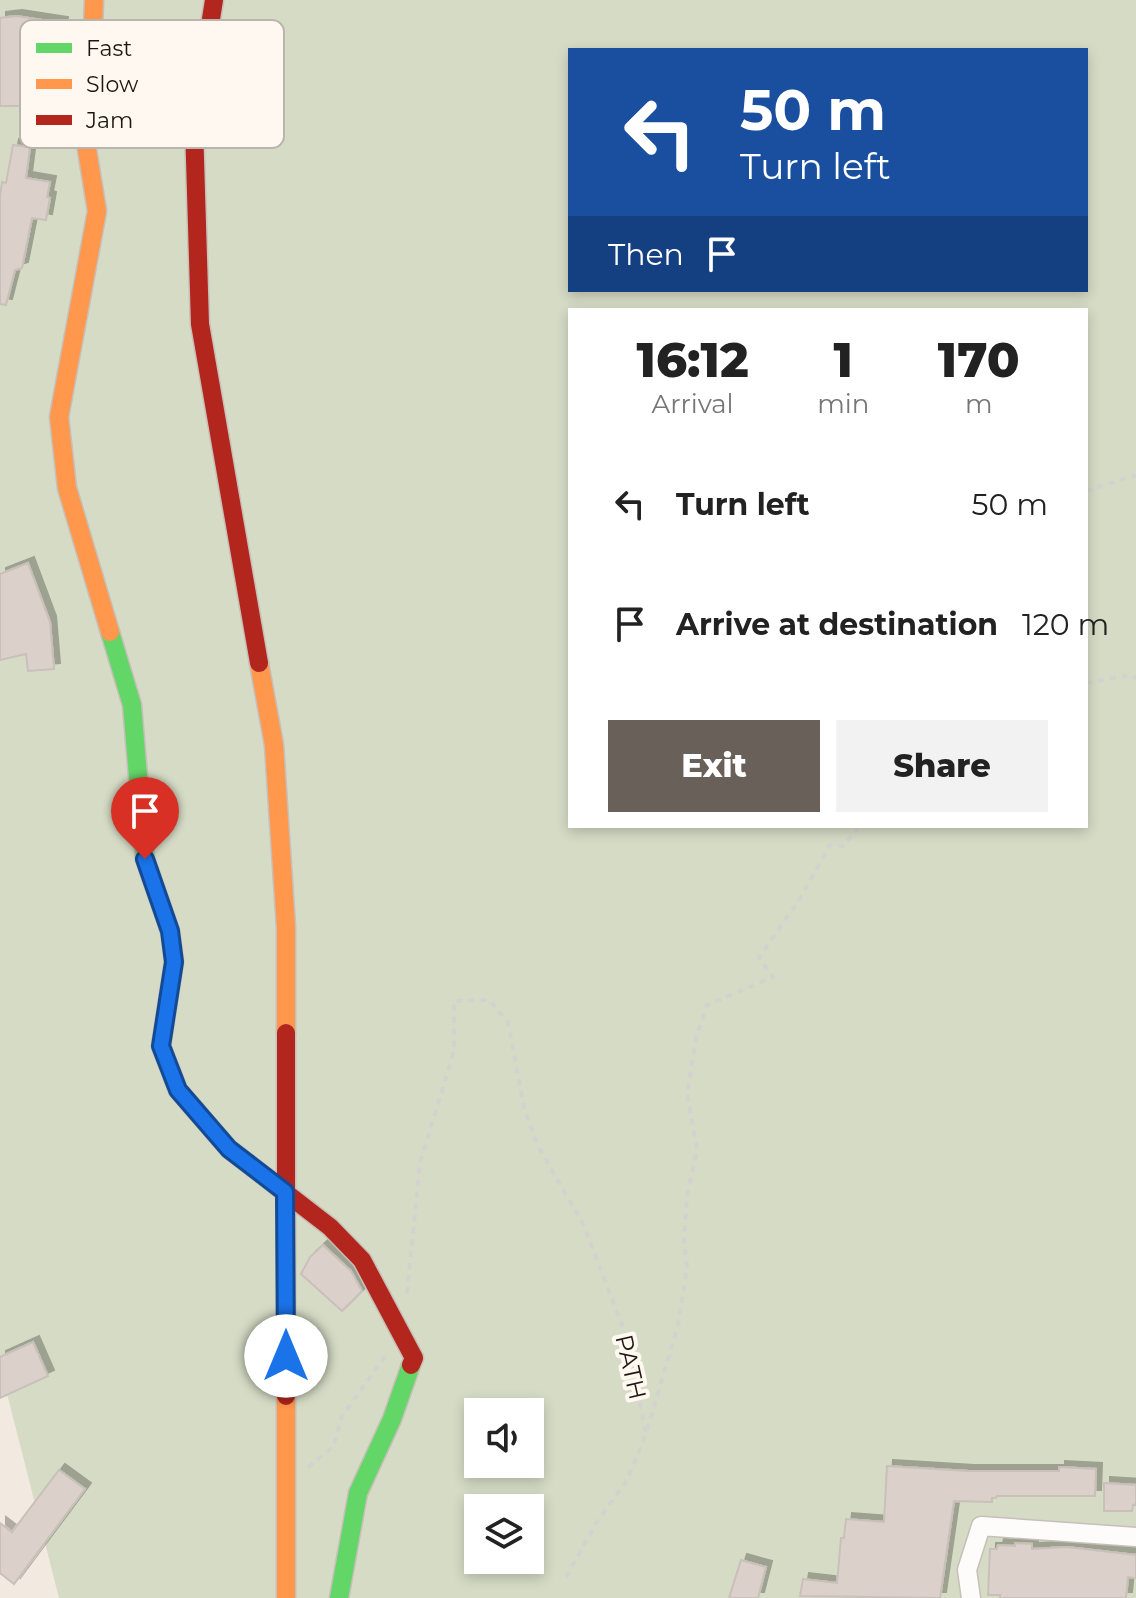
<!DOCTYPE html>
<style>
body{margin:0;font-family:Montserrat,sans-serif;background:#f2f2f2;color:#222;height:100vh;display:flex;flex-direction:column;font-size:30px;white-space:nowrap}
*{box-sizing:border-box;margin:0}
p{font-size:26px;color:#767676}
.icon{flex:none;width:44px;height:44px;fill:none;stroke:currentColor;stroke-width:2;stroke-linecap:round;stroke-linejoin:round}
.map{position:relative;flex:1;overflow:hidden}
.details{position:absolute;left:568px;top:308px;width:520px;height:520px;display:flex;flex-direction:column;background:#fff;border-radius:0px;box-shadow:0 4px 12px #0003}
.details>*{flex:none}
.banner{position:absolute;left:568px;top:48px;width:520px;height:244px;border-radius:0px;box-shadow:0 4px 12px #0003;background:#1a4fa0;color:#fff;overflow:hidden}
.buttons{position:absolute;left:464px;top:1398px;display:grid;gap:16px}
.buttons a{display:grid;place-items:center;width:80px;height:80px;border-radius:0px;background:#fff;box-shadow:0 4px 12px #0003;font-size:40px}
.pin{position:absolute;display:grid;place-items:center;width:68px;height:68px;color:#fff;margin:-82px -34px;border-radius:50% 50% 50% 0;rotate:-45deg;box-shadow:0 0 8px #0007}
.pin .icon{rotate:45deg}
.me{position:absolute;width:88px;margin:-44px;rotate:0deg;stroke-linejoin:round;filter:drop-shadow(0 0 6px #0008)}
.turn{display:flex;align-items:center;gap:28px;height:168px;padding:0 40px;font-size:36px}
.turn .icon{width:104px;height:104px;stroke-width:2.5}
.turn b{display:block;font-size:56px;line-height:68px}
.then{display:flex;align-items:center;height:76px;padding:0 40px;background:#0003;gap:16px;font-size:30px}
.eta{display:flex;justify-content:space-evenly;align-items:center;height:136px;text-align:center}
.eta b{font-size:48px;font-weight:800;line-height:56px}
.button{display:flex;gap:16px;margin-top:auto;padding:16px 40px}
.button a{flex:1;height:92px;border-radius:0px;background:#686059;color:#fff;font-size:32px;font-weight:800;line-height:92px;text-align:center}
.button a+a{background:#f2f2f2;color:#222}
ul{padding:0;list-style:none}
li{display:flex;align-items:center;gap:24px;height:120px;padding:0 40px}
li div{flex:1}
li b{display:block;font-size:30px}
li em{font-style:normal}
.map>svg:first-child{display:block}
.green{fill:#d5dbc5;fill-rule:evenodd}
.building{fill:#dcd0ca;stroke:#c9c0bb;stroke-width:2;filter:url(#shadow)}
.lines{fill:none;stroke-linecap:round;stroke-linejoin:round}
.street-casing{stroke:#c7bfb8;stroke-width:21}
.fast-casing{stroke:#c7bfb8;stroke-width:21}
.slow-casing{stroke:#c7bfb8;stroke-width:21}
.jam-casing{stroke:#c7bfb8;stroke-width:21}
.path{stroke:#d4d2cf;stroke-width:4;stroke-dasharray:6 6;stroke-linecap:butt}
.street{stroke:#fdfcfa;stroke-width:18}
.fast{stroke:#63d668;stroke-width:18}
.slow{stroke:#ff974d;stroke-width:18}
.jam{stroke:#b3261e;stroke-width:18}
.route-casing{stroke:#114b97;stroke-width:20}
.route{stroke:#1a73e8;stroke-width:14}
.labels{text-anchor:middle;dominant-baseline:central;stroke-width:8;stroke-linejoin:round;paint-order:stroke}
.street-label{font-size:24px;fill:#1d1711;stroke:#fff8f1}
.key{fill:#fff8f1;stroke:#bbb4ae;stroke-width:2}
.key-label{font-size:22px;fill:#1d1711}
</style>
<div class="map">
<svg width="1136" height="1598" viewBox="0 0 1136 1598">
<defs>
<filter id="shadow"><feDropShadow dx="6" dy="-6" stdDeviation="0" flood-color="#0004"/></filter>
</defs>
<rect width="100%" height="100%" fill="#f2e9e0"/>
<!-- green -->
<path class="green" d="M0,0H1136V1598H59L0,1366ZM570,50H1086V290H570ZM570,310H1086V826H570ZM478,1412H530V1464H478ZM478,1508H530V1560H478Z"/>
<!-- building -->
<path class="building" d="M16,16L62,23L54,59L27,53L26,96H21V106H0V18Z
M13,145L30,147L26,178L50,182L47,197L50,198L46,220L32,218L22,268L15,270L6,305L0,304V196L2,182L6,183Z
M28,563L50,622L54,669L28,671L26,654L0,660V574Z
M323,1245L351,1271L362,1291L342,1311L301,1274L310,1257Z
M33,1342L48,1376L0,1398V1357Z
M887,1466L968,1471H1059V1467L1096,1469L1095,1496H997L996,1498H992V1502L954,1501L940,1598L800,1596L803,1579L837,1583L841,1538H844L846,1519L884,1522Z
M59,1470L85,1489L14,1584L0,1573V1523L12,1532Z
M1104,1483L1136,1485V1504L1133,1505L1132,1511H1104Z
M1015,1543L1032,1544V1549L1067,1547L1136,1555V1578L1128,1577L1126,1598H1000V1595H988L990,1549H997L998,1545L1015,1546Z
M741,1560L766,1567L758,1598H729Z"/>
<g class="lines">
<!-- street casing -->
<g class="street-casing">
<path id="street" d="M971,1598L967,1570L981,1526L1136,1537"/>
</g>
<!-- fast casing -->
<g class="fast-casing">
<path id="fast" d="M110,632L132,705L145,859L170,931L174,962L161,1046L173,1077
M339,1598L358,1493L392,1419L411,1365"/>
</g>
<!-- slow casing -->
<g class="slow-casing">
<path id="slow" d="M94,0L93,30L81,113L97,211L59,417L67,488L110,632
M259,663L274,745L286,927V1033
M286,1396V1598"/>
</g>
<!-- jam casing -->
<g class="jam-casing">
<path id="jam" d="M214,0L194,126L200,324L259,663
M286,1033V1396
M173,1077L178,1090L229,1149L330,1227L362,1260L414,1358L411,1365"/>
</g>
<!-- path -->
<path class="path" d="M1086,491L1136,475
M1086,683L1132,675L1136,679
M407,1293L420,1163L454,1051V1001L489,1000L508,1022L524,1108L538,1146L584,1226L627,1338L646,1434L678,1325L687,1267L684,1241L687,1196L697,1149L687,1094L696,1038L707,1005L773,977L759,958L799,900L830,845L843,846L859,826
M308,1467L333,1447L342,1416L386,1355
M566,1577L597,1522L627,1480L646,1434"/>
<!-- street -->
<use href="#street" class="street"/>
<!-- fast -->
<use href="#fast" class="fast"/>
<!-- slow -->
<use href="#slow" class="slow"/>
<!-- jam -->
<use href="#jam" class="jam"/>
</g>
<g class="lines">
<!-- route casing -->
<g class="route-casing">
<path id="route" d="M145,859L170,931L174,962L161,1046L178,1090L229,1149L285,1192L286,1356"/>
</g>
<!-- route -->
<use href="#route" class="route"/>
</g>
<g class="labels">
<!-- street labels -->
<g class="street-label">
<text transform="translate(631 1367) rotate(77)">PATH</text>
</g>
</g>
<!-- legend -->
<rect x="20" y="20" width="264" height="128" rx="12" class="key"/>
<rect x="36" y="43" width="36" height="10" fill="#63d668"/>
<rect x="36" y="79" width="36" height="10" fill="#ff974d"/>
<rect x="36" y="115" width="36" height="10" fill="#b3261e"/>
<g class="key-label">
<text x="86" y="56">Fast</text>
<text x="86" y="92">Slow</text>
<text x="86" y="128">Jam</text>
</g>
</svg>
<div class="buttons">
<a><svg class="icon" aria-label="sound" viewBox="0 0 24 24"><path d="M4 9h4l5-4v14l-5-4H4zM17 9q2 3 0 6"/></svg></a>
<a><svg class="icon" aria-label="layers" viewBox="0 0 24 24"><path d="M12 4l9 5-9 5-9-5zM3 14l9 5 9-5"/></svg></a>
</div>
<div class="pin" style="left:145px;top:859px;background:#d93025"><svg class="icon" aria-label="arrive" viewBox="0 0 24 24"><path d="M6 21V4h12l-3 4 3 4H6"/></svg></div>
<svg class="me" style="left:286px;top:1356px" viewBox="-20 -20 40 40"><circle r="19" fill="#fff"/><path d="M0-13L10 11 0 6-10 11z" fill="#1a73e8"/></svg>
<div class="banner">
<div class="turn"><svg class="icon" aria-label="left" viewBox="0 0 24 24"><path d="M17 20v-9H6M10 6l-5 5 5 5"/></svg><div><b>50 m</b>Turn left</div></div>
<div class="then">Then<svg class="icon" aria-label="arrive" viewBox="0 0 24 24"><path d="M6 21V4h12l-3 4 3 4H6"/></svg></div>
</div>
<section class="details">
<div class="eta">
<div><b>16:12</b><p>Arrival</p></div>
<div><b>1</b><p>min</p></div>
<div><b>170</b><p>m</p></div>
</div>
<ul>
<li><svg class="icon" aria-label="left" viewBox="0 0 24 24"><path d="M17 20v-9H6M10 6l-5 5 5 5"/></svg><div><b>Turn left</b></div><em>50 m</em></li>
<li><svg class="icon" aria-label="arrive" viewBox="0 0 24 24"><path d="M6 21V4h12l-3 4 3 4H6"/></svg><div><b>Arrive at destination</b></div><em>120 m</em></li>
</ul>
<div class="button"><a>Exit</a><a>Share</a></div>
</section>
</div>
